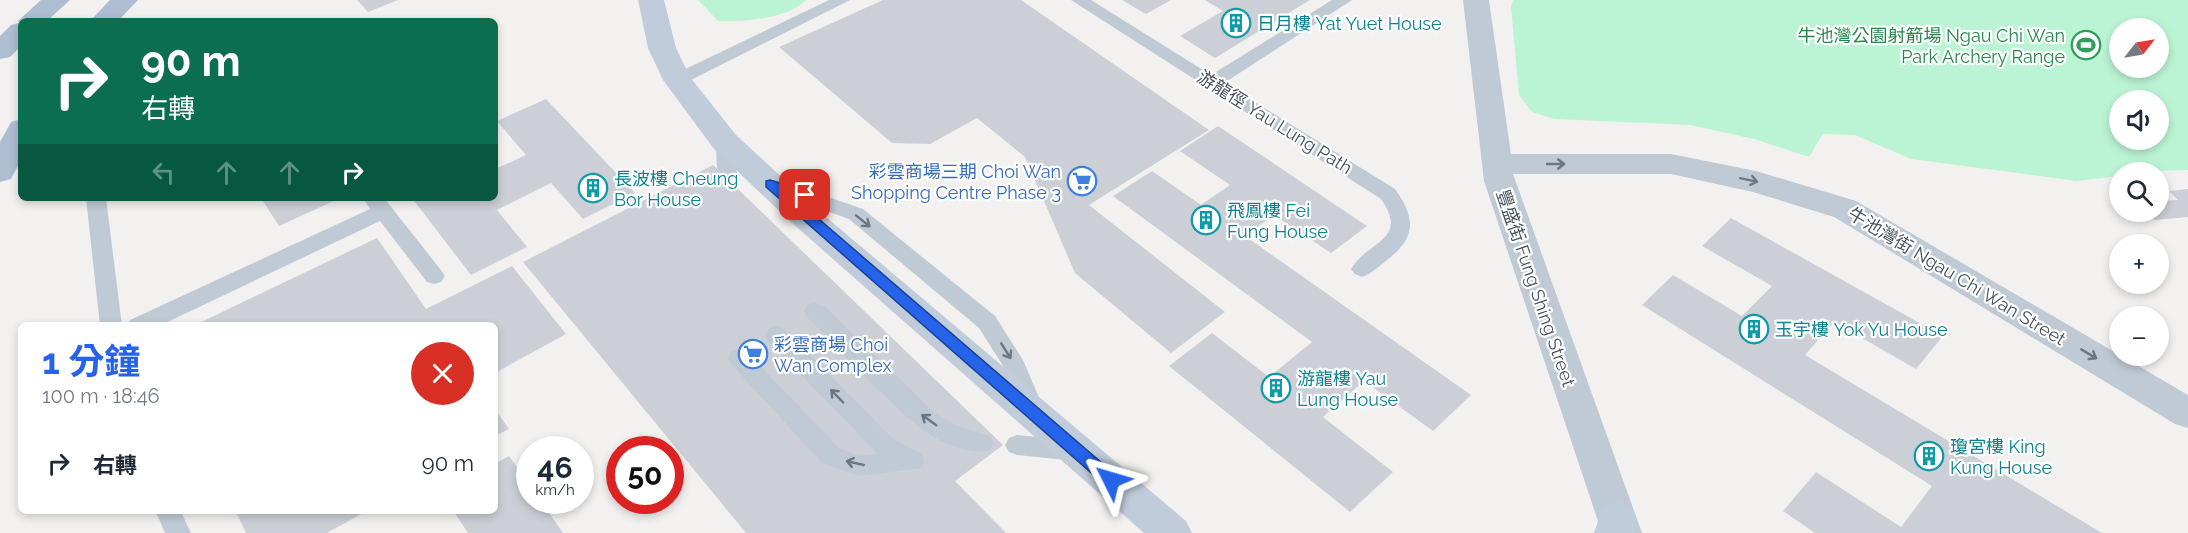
<!DOCTYPE html>
<html lang="zh-TW">
<meta charset="utf-8">
<style>
body{margin:0;font-family:Raleway,"Noto Sans TC",sans-serif;background:#f2f2f3;color:#1f2937;height:100vh;display:flex;flex-direction:column;font-size:22px;white-space:nowrap}
*{box-sizing:border-box;margin:0}
p{font-size:20px;color:#747a83}
.icon{flex:none;width:33px;height:33px;fill:none;stroke:currentColor;stroke-width:2;stroke-linecap:round;stroke-linejoin:round}
.map{position:relative;flex:1;overflow:hidden}
.details{position:absolute;left:18px;top:322px;width:480px;height:192px;display:flex;flex-direction:column;background:#fff;border-radius:9px;box-shadow:0 3px 9px #0003}
.details>*{flex:none}
.hud{position:absolute;left:18px;top:18px;width:480px;height:183px;border-radius:9px;box-shadow:0 3px 9px #0003;background:#0b6e4f;color:#fff;overflow:hidden}
.needle{width:39px;rotate:59deg}
.buttons{position:absolute;left:2109px;top:18px;display:grid;gap:12px}
.buttons a{display:grid;place-items:center;width:60px;height:60px;border-radius:50%;background:#fff;box-shadow:0 3px 9px #0003;font-size:30px}
.speed{position:absolute;left:516px;top:436px;display:flex;gap:12px;font-size:30px;font-weight:700;text-align:center}
.speed>*{display:grid;place-content:center;width:78px;height:78px;border-radius:50%;background:#fff;box-shadow:0 3px 9px #0003;line-height:1}
.speed small{font-size:15px;font-weight:400}
.speed .limit{border:9px solid #d22;background:#fff;color:#111}
.pin{position:absolute;display:grid;place-items:center;width:51px;height:51px;color:#fff;margin:-26px;border-radius:12px;box-shadow:0 3px 9px #0006}
.me{position:absolute;width:66px;margin:-33px;rotate:310deg;stroke-linejoin:round;filter:drop-shadow(0 0 4px #0008)}
.turn{display:flex;align-items:center;gap:21px;height:126px;padding:0 24px;font-size:27px}
.turn .icon{width:78px;height:78px;stroke-width:2.5}
.turn b{display:block;font-size:42px;line-height:51px}
.lanes{display:flex;align-items:center;height:57px;padding:0 24px;background:#0003;justify-content:center;gap:30px;direction:ltr}
.lanes .off{opacity:.35}
.round{display:grid;place-items:center;flex:none;width:63px;height:63px;border-radius:32px;background:#f2f2f3}
.overview{display:flex;align-items:center;justify-content:space-between;height:102px;padding:0 24px}
h1{font-size:36px;font-weight:700;line-height:45px;color:#2563eb}
ul{padding:0;list-style:none}
li{display:flex;align-items:center;gap:18px;height:78px;padding:0 24px}
li div{flex:1}
li b{display:block;font-size:22px}
li em{font-style:normal}
.map>svg:first-child{display:block}
.green{fill:#bbf4d5;fill-rule:evenodd}
.building{fill:#cccfd6}
.lines{fill:none;stroke-linecap:round;stroke-linejoin:round}
.lane{fill:#c0cad4;fill-rule:evenodd}
.street{fill:#c0cad4;fill-rule:evenodd}
.secondary{fill:#c1ccdb;fill-rule:evenodd}
.primary{fill:#aebed2;fill-rule:evenodd}
.oneway{stroke:#6b7683}
.route{fill:#2563eb;stroke:#184099;stroke-width:1.5}
.labels{text-anchor:middle;dominant-baseline:central;stroke-width:4.5;stroke-linejoin:round;paint-order:stroke}
.culture-label{font-size:18px;fill:#0d838f;stroke:#fff;text-anchor:start}
.leisure-label{font-size:18px;fill:#27864d;stroke:#fff;text-anchor:end}
.street-label{font-size:18px;fill:#465260;stroke:#fff}
.shop-label{font-size:18px;fill:#366cbe;stroke:#fff;text-anchor:end}
</style>
<div class="map">
<svg width="2188" height="533" viewBox="0 0 2188 533">
<rect width="100%" height="100%" fill="#f3f1f0"/>
<!-- green -->
<path class="green" d="M698,0H806C788,19 743,22 718,21Z
M1513,0H2188V170L2120,172L2119,176L2077,181L1911,159L1855,135L1823,134L1809,157L1754,139L1690,125L1554,119L1532,112L1519,95L1511,7ZM2120,28H2158V68H2120ZM2120,100H2158V140H2120Z"/>
<!-- building -->
<path class="building" d="M357,0H398L368,12Z
M883,0H1021L1209,130L1089,205L1225,312L1171,353L1075,273L1025,157L977,118L930,144L892,143L779,47Z
M1122,0H1171L1146,14Z
M1205,0H1310L1215,58L1180,36L1223,11Z
M546,99L635,193L583,219L551,183L497,210L527,247L471,275L412,198H495V169L526,155L497,121Z
M1218,126L1367,226L1331,253L1274,215L1245,236L1471,395L1433,431L1364,381L1323,417L1393,472L1350,512L1169,366L1212,333L1269,377L1312,342L1113,196L1152,171L1201,205L1230,185L1180,151Z
M713,165L1003,445L955,481L1006,533H746L523,262Z
M2188,189V217L2154,220L2146,212H2158V201L2178,200L2169,191Z
M261,198H335L336,200L279,226Z
M1731,218L1943,336L1916,369L1834,322L1805,355L2102,533H1815L1783,511L1816,472L1901,527L1932,486L1642,305L1673,275L1742,316L1772,286L1702,246Z
M377,238L426,309L512,266L566,334L495,373V326H193Z
M495,409L509,429L495,436Z
M509,456L530,485V501H541L563,533H468L454,512H495V464Z
M236,512H365L327,533H246Z"/>
<g class="lines">
<!-- lane -->
<path class="lane" d="M829,0H850L683,84L677,86L668,80L671,76Z
M1071,0H1091L1211,75L1332,0H1352L1224,83L1395,189C1426,232 1405,247 1369,274L1362,277L1355,274L1351,269C1367,241 1410,241 1381,199Z
M725,136L732,138L734,142L737,174L734,179H720L717,174L716,142L718,138Z
M771,177L863,209L995,316L1023,360L1043,407L1039,414L1031,416L1023,414L1005,369L979,328L849,219L764,189L761,184L764,179Z
M86,198H106L122,326H100Z
M363,198H384L441,270L445,276L441,282L434,284L427,282L380,221L159,326H127L130,320L370,209Z
M815,303L823,305L936,414L958,426L990,436L994,443L990,450C971,457 934,440 919,427C879,394 844,353 807,317L804,311L807,305Z
M776,326L784,329L893,439L921,454L924,461L921,468L858,476L821,462L731,364L728,358L731,352L739,349L747,352L839,448L859,456L878,454L768,341L765,335L768,329Z
M1017,435L1076,441L1084,444L1088,451L1084,458L1076,461L1017,455L1009,452L1005,445L1009,438Z
M156,512H181L191,533H165Z"/>
<!-- street -->
<path class="street" d="M1463,0H1489L1511,154H1671L1756,171L1856,201L2188,395V428L2175,424L1834,217L1753,192L1671,174H1513L1642,533H1602L1484,181Z"/>
<!-- secondary -->
<path class="secondary" d="M638,0H664L676,48L690,77L736,135L813,206L1186,521L1192,533H1144L791,222L714,149L663,80L648,48Z
M1617,502L1631,507L1637,519L1634,533H1594L1603,507Z"/>
<!-- primary -->
<path class="primary" d="M41,0H70L47,21H21V46L10,57L0,59V36L11,25L19,23L18,21Z
M110,0H138L118,21H90Z
M21,119V160L11,179L0,182V142L11,122Z"/>
</g>
<!-- one-way arrows -->
<defs><path id="oneway-shaft" d="M-6 0H5M1.5-3L5.5 0L1.5 3" fill="none" stroke-width="1.6" stroke-linecap="round" stroke-linejoin="round" transform="scale(1.5)"/></defs>
<g class="oneway">
<use href="#oneway-shaft" transform="translate(1556 164)"/>
<use href="#oneway-shaft" transform="translate(1749 180) rotate(12)"/>
<use href="#oneway-shaft" transform="translate(863 221) rotate(39)"/>
<use href="#oneway-shaft" transform="translate(1006 351) rotate(58)"/>
<use href="#oneway-shaft" transform="translate(2089 354) rotate(31)"/>
<use href="#oneway-shaft" transform="translate(837 396) rotate(-134)"/>
<use href="#oneway-shaft" transform="translate(929 420) rotate(-144)"/>
<use href="#oneway-shaft" transform="translate(855 463) rotate(-167)"/>
</g>
<!-- route -->
<path class="route" d="M770,180L809,192L811,195L805,199L791,195L1117,476L1119,480L1117,485H1105L766,187V181Z"/>
<!-- icons -->
<defs>
<g id="building-ring" transform="scale(1.5)"><circle r="9.5" fill="#fff" stroke="#0f9aa8" stroke-width="1.5"/><path d="M-4-6H4V6H1V3H-1V6H-4ZM-2.5-4.3h1.7v1.8h-1.7ZM.8-4.3h1.7v1.8H.8ZM-2.5-1h1.7V.8h-1.7ZM.8-1h1.7V.8H.8Z" fill="#0f9aa8"/></g>
<g id="stadium-ring" transform="scale(1.5)"><circle r="9.5" fill="#fff" stroke="#2e9e5b" stroke-width="1.5"/><path d="M0-5a6.5 5 0 1 0 0 10a6.5 5 0 1 0 0-10ZM-3.5-1.8h7v3.6h-7Z" fill="#2e9e5b"/></g>
<g id="supermarket-ring" transform="scale(1.5)"><circle r="9.5" fill="#fff" stroke="#3f7fe0" stroke-width="1.5"/><path d="M-6-5.5h2.5l.6 2H6L4.5 2H-2.5L-4.4-4H-6ZM-1.5 3.2a1.3 1.3 0 1 0 .1 0ZM3 3.2a1.3 1.3 0 1 0 .1 0Z" fill="#3f7fe0"/></g>
</defs>
<g fill-rule="evenodd">
<use href="#building-ring" x="1236" y="23"/>
<use href="#stadium-ring" x="2086" y="45"/>
<use href="#supermarket-ring" x="1082" y="181"/>
<use href="#building-ring" x="593" y="188"/>
<use href="#building-ring" x="1206" y="220"/>
<use href="#building-ring" x="1754" y="329"/>
<use href="#supermarket-ring" x="753" y="354"/>
<use href="#building-ring" x="1276" y="388"/>
<use href="#building-ring" x="1929" y="456"/>
</g>
<g class="labels">
<!-- culture labels -->
<g class="culture-label">
<text x="1257" y="23">日月樓 Yat Yuet House</text>
<text x="614" y="178">長波樓 Cheung<tspan x="614" dy="21">Bor House</tspan></text>
<text x="1227" y="210">飛鳳樓 Fei<tspan x="1227" dy="21">Fung House</tspan></text>
<text x="1775" y="329">玉宇樓 Yok Yu House</text>
<text x="1297" y="378">游龍樓 Yau<tspan x="1297" dy="21">Lung House</tspan></text>
<text x="1950" y="446">瓊宮樓 King<tspan x="1950" dy="21">Kung House</tspan></text>
</g>
<!-- leisure labels -->
<g class="leisure-label">
<text x="2065" y="35">牛池灣公園射箭場 Ngau Chi Wan<tspan x="2065" dy="21">Park Archery Range</tspan></text>
</g>
<!-- street labels -->
<g class="street-label">
<text transform="translate(1275 122) rotate(32)">游龍徑 Yau Lung Path</text>
<text transform="translate(1957 276) rotate(31)">牛池灣街 Ngau Chi Wan Street</text>
<text transform="translate(1536 288) rotate(71)">豐盛街 Fung Shing Street</text>
</g>
<!-- shop labels -->
<g class="shop-label">
<text x="1061" y="171">彩雲商場三期 Choi Wan<tspan x="1061" dy="21">Shopping Centre Phase 3</tspan></text>
<text x="774" y="344" text-anchor="start">彩雲商場 Choi<tspan x="774" dy="21">Wan Complex</tspan></text>
</g>
</g>
</svg>
<div class="buttons">
<a><svg class="needle" viewBox="-14 -14 28 28"><path d="M0-13l5 13h-10z" fill="#e53935"/><path d="M0 13l5-13h-10z" fill="#747a83"/></svg></a>
<a><svg class="icon" aria-label="sound" viewBox="0 0 24 24"><path d="M4 9h4l5-4v14l-5-4H4zM17 9q2 3 0 6"/></svg></a>
<a><svg class="icon" aria-label="search" viewBox="0 0 24 24"><circle cx="10" cy="10" r="6"/><path d="M15 15l6 6"/></svg></a>
<a>+</a>
<a>−</a>
</div>
<div class="speed"><div>46<small>km/h</small></div><div class="limit">50</div></div>
<div class="pin" style="left:805px;top:195px;background:#d93025"><svg class="icon" aria-label="arrive" viewBox="0 0 24 24"><path d="M6 21V4h12l-3 4 3 4H6"/></svg></div>
<svg class="me" style="left:1111px;top:480px" viewBox="-20 -20 40 40"><path d="M0-17L14 15 0 8-14 15z" fill="#2563eb" stroke="#fff" stroke-width="4"/></svg>
<div class="hud">
<div class="turn"><svg class="icon" aria-label="right" viewBox="0 0 24 24"><path d="M7 20v-9h11M14 6l5 5-5 5"/></svg><div><b>90 m</b>右轉</div></div>
<div class="lanes"><svg class="icon off" aria-label="left" viewBox="0 0 24 24"><path d="M17 20v-9H6M10 6l-5 5 5 5"/></svg><svg class="icon off" aria-label="ahead" viewBox="0 0 24 24"><path d="M12 20V5M6 11l6-6 6 6"/></svg><svg class="icon off" aria-label="ahead" viewBox="0 0 24 24"><path d="M12 20V5M6 11l6-6 6 6"/></svg><svg class="icon" aria-label="right" viewBox="0 0 24 24"><path d="M7 20v-9h11M14 6l5 5-5 5"/></svg></div>
</div>
<section class="details">
<div class="overview"><div><h1>1 分鐘</h1><p>100 m · 18:46</p></div><a class="round" style="background:#d93025;color:#fff"><svg class="icon" aria-label="close" viewBox="0 0 24 24"><path d="M6 6l12 12M18 6L6 18"/></svg></a></div>
<ul>
<li><svg class="icon" aria-label="right" viewBox="0 0 24 24"><path d="M7 20v-9h11M14 6l5 5-5 5"/></svg><div><b>右轉</b></div><em>90 m</em></li>
</ul>
</section>
</div>
